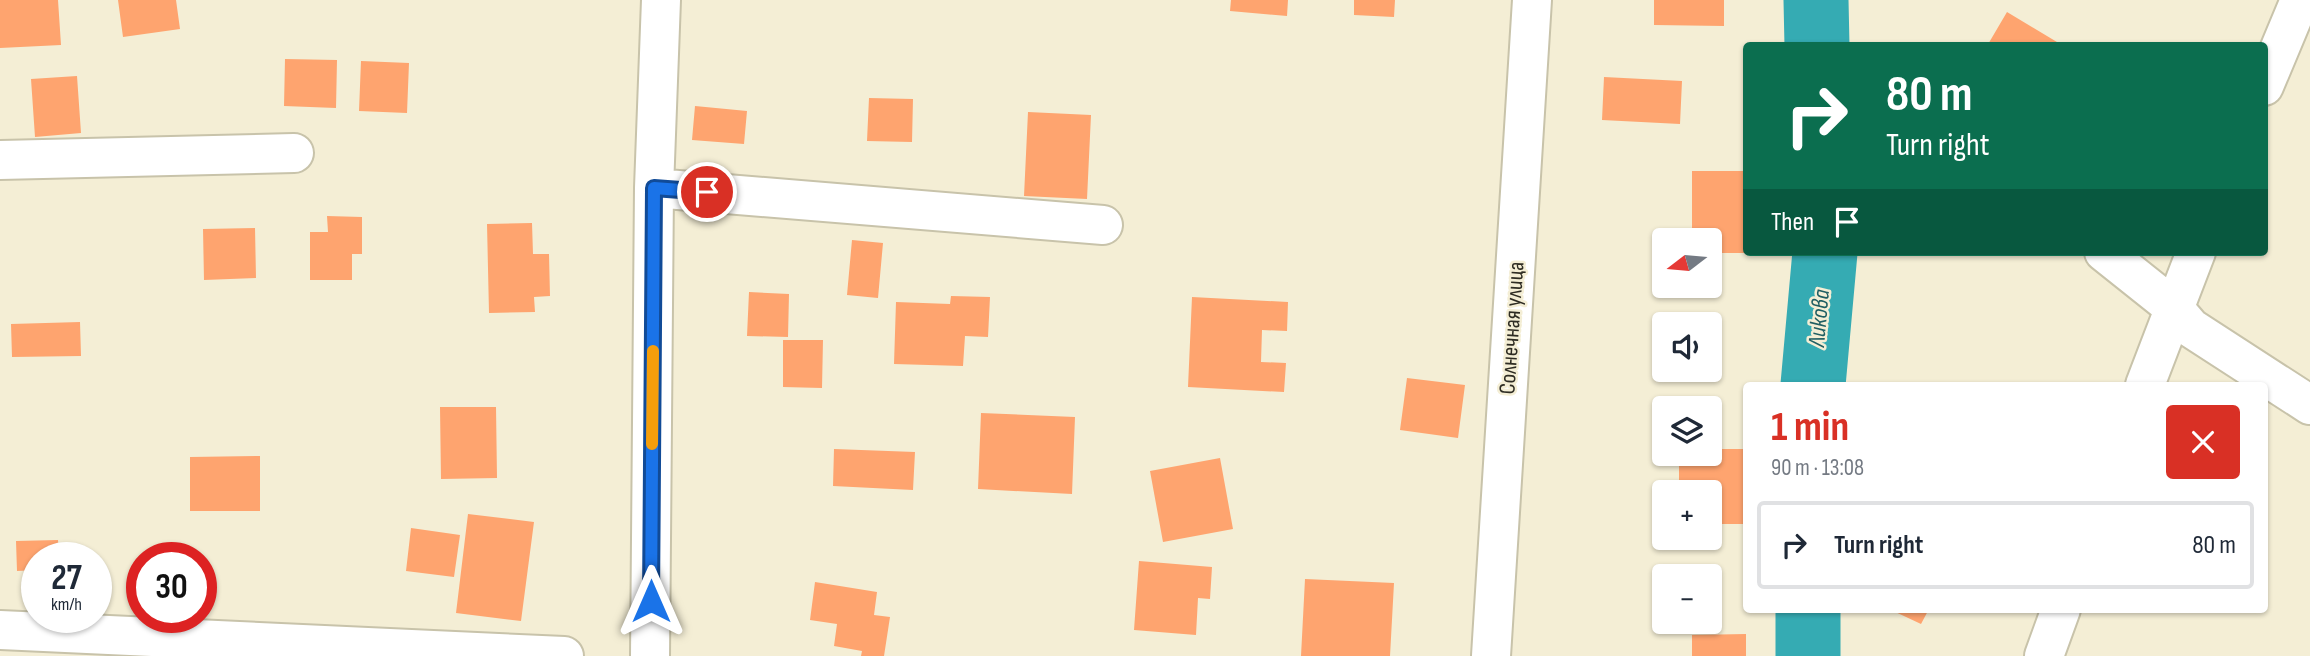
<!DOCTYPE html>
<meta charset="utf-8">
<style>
body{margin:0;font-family:"Sofia Sans Condensed",sans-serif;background:#f6f6f7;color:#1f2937;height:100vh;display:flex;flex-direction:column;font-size:26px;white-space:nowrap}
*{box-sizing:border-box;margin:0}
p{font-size:23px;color:#747a83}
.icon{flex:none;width:38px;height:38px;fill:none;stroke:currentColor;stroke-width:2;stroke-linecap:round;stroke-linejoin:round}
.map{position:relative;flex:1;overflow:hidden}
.drawer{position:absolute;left:1743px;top:382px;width:525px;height:231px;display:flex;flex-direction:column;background:#fff;border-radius:7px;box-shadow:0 2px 5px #0004}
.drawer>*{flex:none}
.hud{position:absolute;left:1743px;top:42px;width:525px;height:214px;border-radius:7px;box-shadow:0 2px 5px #0004;background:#0b6e4f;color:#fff;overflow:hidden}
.needle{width:46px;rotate:254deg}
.buttons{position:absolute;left:1652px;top:228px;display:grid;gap:14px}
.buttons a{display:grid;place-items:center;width:70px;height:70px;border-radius:7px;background:#fff;box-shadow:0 2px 5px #0004;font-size:35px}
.speed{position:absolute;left:21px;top:542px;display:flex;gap:14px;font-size:35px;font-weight:700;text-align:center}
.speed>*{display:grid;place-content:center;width:91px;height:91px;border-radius:50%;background:#fff;box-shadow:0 2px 5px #0004;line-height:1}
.speed small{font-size:18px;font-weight:400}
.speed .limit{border:10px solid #d22;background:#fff;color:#111}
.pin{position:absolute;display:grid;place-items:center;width:60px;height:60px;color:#fff;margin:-30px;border:4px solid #fff;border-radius:50%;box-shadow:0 2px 7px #0007}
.me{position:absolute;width:77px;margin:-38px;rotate:0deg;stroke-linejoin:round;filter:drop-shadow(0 0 5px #0008)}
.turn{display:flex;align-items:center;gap:24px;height:147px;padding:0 28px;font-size:32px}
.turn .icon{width:91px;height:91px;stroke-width:2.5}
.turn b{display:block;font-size:49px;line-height:60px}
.then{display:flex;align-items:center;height:66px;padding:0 28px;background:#0003;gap:14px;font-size:26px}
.round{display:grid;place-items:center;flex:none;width:74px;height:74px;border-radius:7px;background:#f6f6f7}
.head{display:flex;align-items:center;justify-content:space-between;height:119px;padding:0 28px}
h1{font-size:42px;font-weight:700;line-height:52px;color:#d93025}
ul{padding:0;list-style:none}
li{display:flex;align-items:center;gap:21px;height:88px;margin:0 14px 10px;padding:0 14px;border:4px solid #e0e1e3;border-radius:7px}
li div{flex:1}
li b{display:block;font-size:26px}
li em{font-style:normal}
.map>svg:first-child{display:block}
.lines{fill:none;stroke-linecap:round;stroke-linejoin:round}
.river{stroke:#35abb3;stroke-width:65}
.building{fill:#fea46f}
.minor-casing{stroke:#c8c3aa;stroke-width:42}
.minor{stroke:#fff;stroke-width:38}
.route-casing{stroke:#114b97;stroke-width:18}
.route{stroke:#1a73e8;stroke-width:12}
.slow{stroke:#f59e0b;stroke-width:12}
.labels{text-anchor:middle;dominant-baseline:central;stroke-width:5;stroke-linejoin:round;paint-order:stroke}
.street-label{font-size:23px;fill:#2e2c23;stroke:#f4eed5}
.water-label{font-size:24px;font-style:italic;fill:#1f5e62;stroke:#f4eed5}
</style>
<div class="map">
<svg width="2310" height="656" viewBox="0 0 2310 656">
<rect width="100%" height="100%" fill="#f4eed5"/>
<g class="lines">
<!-- river -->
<path class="river" d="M1816,0L1817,46
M1813,385L1825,252
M1808,656V609"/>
</g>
<!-- building -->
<path class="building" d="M0,0H58L61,45L0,48Z
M118,0H176L180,29L123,37Z
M1231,0H1288L1287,16L1230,11Z
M1354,0H1395L1394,17L1354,15Z
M1654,0H1724V26L1654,25Z
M2007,12L2057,42L2055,46H1987Z
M285,59L337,60L336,108L284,106Z
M361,61L409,63L407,113L359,111Z
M77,76L81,133L35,137L31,79Z
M1604,77L1682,81L1680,124L1602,120Z
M869,98L913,99L912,142L867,141Z
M695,106L747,111L744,144L692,140Z
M1028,112L1091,115L1087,199L1024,196Z
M1692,171H1746V253H1711V228H1692Z
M327,216L362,217V254H352V280H310V232H328Z
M532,223L533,254H549L550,296L534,297L535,312L489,313L487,224Z
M255,228L256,278L204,280L203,229Z
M852,240L883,243L878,298L847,295Z
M749,292L789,294L788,337L747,336Z
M951,296L990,297L988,337L965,336L963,366L894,364L896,302L950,304Z
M1192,297L1288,302L1287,331L1262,330L1261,362L1286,363L1284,392L1188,387Z
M80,322L81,356L12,357L11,324Z
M783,340H823L822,388L783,387Z
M1407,378L1465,385L1458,438L1400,430Z
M440,407H496L497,478L441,479Z
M981,413L1075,417L1072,494L978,489Z
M834,449L915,452L913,490L833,486Z
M1710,449H1746V524H1710V492H1679V460H1701V453H1710Z
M260,456V511H190V457Z
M1220,458L1233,529L1163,542L1150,471Z
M468,514L534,522L521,621L456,613Z
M411,528L460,535L454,577L406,571Z
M58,540L59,558H37V570L17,571L16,541Z
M1139,561L1212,567L1210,599L1198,598L1196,635L1134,630Z
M1305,579L1394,583L1390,656H1301Z
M815,582L877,592L874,615L890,617L884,656H861L862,651L834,646L837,624L810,620Z
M1889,609H1929L1921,624Z
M1746,634V656H1692V635Z"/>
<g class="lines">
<!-- minor casing -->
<g class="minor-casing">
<path id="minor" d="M2264,86L2300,0
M0,160L294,153
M654,188L1103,225
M2104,252L2173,307L2191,328L2310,405
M2145,385L2196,252
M0,630L564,656
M650,656L654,188L661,0
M1491,656L1532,0
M2044,656L2061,609"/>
</g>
<!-- minor -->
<use href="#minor" class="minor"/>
</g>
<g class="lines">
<!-- route casing -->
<g class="route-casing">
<path id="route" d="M651,601L654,188L707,192"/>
</g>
<!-- route -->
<use href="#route" class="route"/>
<!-- slow -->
<path class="slow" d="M652,444L653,351"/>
</g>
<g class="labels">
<!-- street labels -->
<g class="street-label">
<text transform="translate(1512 328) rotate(-86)">Солнечная улица</text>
</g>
<!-- water labels -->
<g class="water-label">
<text transform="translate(1819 318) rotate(-85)">Ликова</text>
</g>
</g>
</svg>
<div class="buttons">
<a><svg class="needle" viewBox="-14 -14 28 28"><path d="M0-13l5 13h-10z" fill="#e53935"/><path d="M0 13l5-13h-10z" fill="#747a83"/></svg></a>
<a><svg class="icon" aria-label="sound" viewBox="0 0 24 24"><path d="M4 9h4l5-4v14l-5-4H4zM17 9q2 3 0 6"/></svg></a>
<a><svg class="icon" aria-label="layers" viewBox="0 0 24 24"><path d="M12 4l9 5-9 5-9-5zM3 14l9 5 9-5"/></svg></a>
<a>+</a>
<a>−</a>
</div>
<div class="speed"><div>27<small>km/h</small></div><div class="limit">30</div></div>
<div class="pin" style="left:707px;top:192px;background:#d93025"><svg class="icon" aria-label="arrive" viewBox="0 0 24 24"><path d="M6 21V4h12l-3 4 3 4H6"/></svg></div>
<svg class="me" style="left:651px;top:601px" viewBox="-20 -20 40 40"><path d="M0-17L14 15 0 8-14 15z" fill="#1a73e8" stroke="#fff" stroke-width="4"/></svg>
<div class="hud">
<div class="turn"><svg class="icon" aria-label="right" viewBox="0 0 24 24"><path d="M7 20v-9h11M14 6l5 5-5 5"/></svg><div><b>80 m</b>Turn right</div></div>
<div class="then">Then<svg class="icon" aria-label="arrive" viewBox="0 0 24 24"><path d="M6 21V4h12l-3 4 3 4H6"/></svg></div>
</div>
<section class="drawer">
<div class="head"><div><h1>1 min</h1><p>90 m · 13:08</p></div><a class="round" style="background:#d93025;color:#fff"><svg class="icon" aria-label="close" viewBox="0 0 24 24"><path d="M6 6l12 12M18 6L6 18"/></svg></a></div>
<ul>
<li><svg class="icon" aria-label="right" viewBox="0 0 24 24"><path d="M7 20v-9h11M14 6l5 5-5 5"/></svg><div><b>Turn right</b></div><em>80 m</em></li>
</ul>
</section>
</div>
